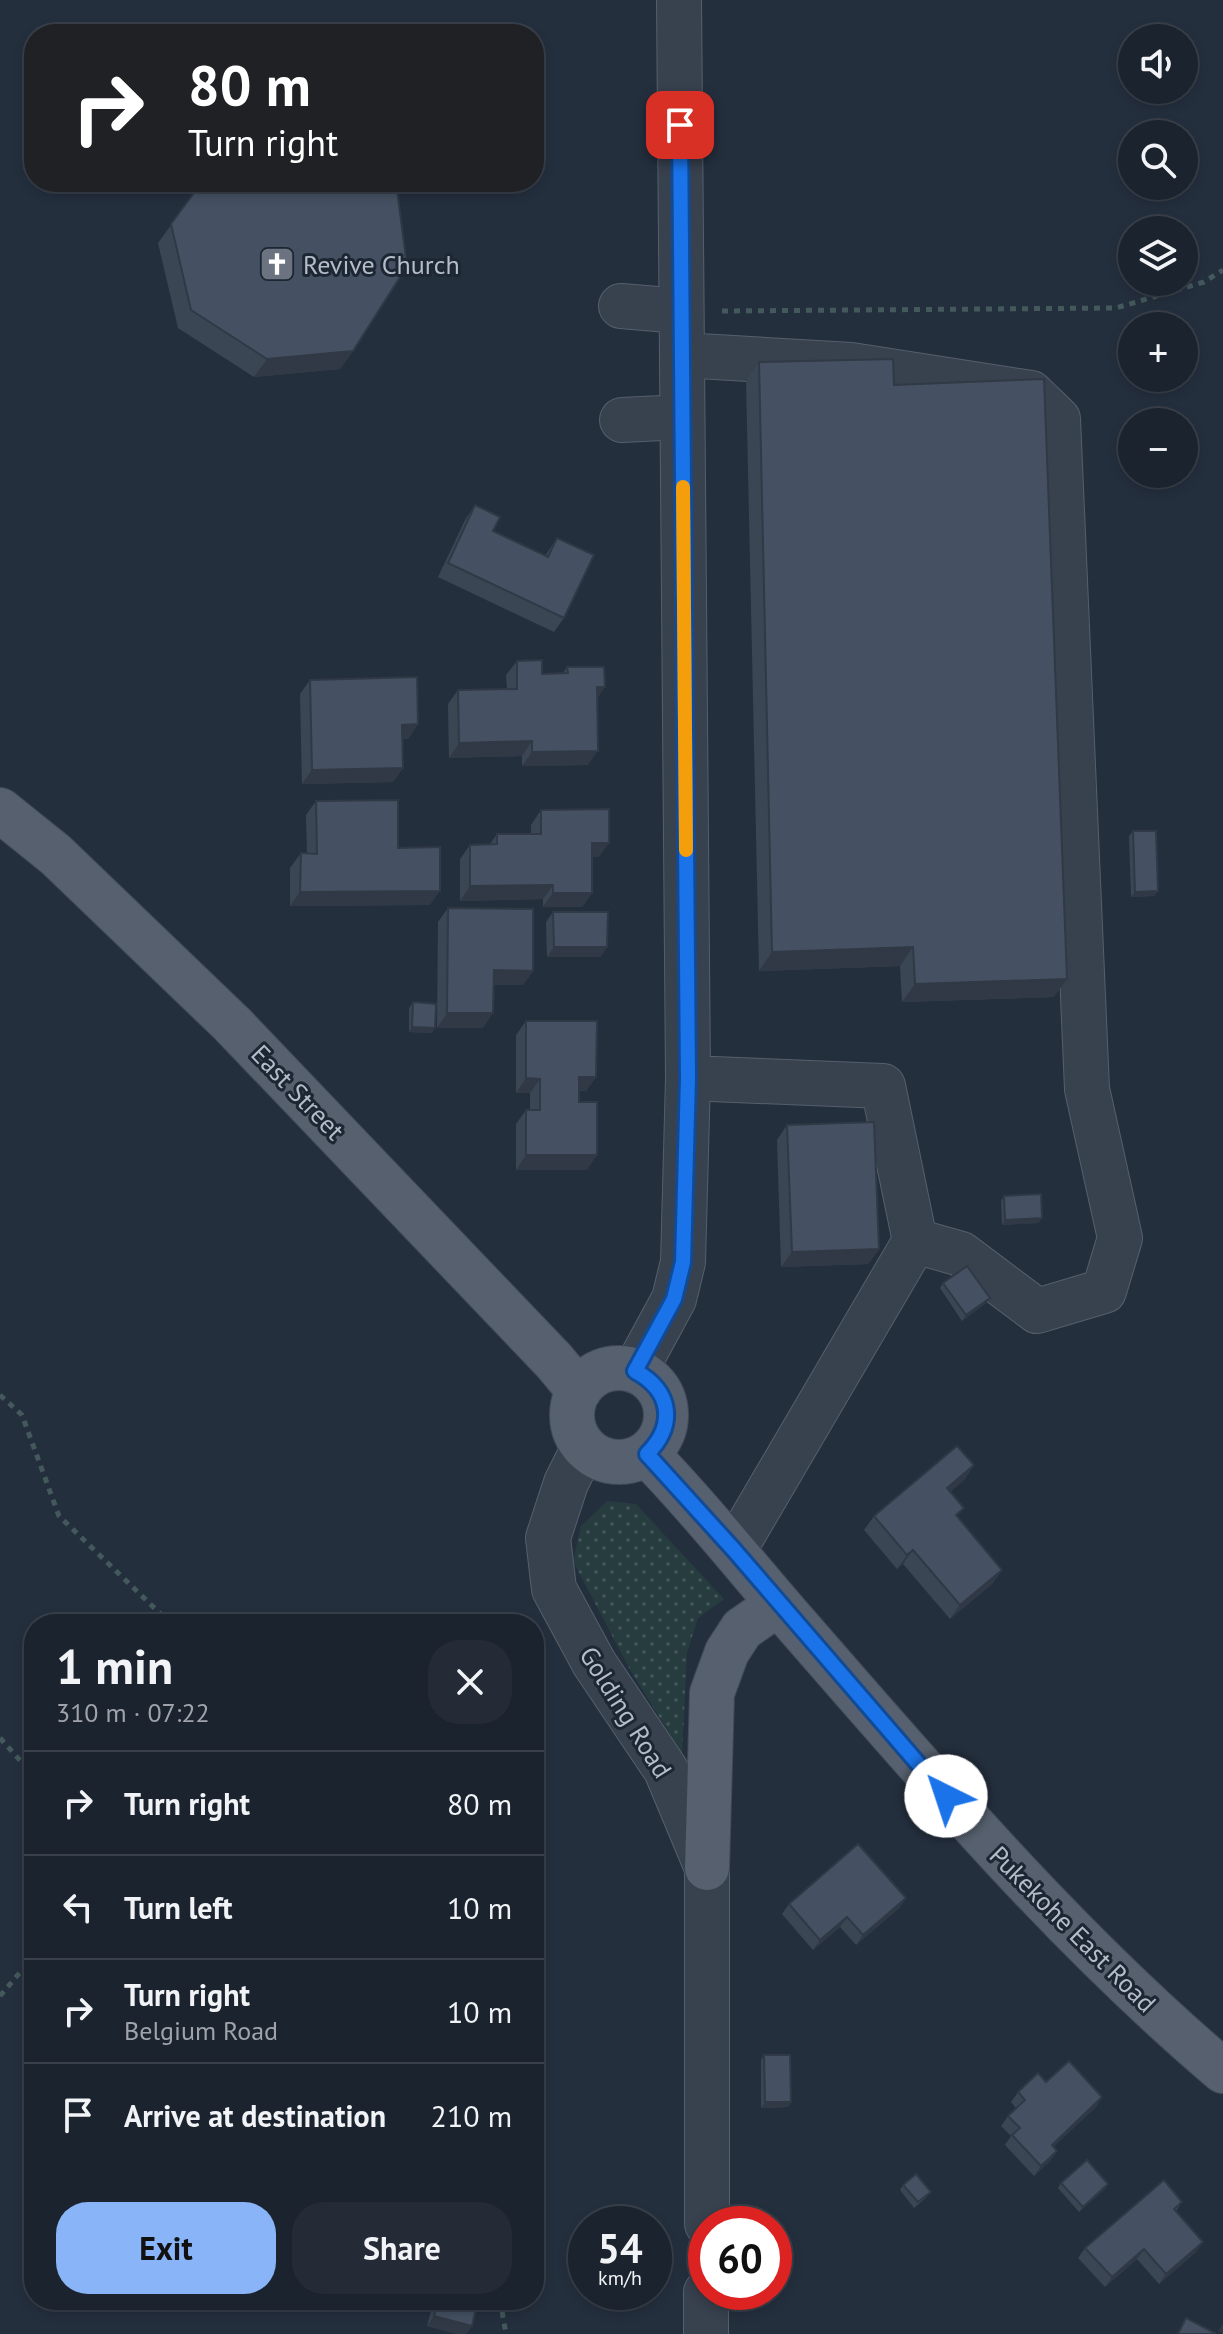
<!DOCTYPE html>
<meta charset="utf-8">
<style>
body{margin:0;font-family:"PT Sans",sans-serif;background:#242b36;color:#f1f3f6;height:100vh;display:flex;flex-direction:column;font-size:30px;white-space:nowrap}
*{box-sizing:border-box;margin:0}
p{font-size:26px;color:#a0a4aa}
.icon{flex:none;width:44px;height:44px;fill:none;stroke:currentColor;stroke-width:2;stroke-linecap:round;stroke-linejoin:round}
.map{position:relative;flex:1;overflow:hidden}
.details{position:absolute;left:24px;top:1614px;width:520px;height:696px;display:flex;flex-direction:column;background:#1b232e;border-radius:32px;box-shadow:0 4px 12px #0003,0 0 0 2px #39404a}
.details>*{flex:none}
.guide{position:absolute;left:24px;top:24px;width:520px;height:168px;border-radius:32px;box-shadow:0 4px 12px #0003,0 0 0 2px #39404a;background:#202124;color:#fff;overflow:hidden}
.controls{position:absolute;left:1118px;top:24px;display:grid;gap:16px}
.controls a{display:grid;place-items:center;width:80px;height:80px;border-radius:50%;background:#1b232e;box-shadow:0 4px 12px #0003,0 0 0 2px #39404a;font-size:40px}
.speed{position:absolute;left:568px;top:2206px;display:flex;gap:16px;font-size:40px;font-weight:700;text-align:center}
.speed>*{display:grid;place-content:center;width:104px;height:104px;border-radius:50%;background:#1b232e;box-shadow:0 4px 12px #0003,0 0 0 2px #39404a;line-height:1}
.speed small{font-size:20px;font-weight:400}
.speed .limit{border:12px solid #d22;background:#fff;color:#111}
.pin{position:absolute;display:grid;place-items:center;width:68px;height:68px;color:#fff;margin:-34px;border-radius:16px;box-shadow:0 4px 12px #0006}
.me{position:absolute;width:88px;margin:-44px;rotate:319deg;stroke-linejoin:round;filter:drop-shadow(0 0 6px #0008)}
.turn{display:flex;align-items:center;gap:28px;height:168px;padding:0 32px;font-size:36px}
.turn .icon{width:104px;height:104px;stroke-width:2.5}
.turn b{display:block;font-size:56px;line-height:68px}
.round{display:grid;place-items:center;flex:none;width:84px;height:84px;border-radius:32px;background:#242b36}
.overview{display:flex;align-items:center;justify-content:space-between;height:136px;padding:0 32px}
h1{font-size:48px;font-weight:700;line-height:60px}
.cta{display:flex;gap:16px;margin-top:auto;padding:16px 32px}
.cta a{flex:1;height:92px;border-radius:32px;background:#8ab4f8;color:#111;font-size:32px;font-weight:700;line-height:92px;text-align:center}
.cta a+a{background:#242b36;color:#f1f3f6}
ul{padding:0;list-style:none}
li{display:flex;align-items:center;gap:24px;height:104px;padding:0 32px;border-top:2px solid #39404a}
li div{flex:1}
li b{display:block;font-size:30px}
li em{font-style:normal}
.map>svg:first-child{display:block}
.grass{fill:url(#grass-dots)}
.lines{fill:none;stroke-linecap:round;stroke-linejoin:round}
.minor-casing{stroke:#565f6c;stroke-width:46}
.major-casing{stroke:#414a57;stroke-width:46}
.path{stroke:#44595c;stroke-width:5;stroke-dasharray:6 6;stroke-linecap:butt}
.minor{stroke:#38414e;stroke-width:44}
.major{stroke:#56606e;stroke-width:44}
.wall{fill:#3b4654}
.shaded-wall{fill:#303945}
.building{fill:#455162;stroke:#303945;stroke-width:2}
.route-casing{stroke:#114b97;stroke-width:20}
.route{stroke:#1a73e8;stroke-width:14}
.slow{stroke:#f59e0b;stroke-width:14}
.labels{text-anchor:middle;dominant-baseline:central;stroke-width:6;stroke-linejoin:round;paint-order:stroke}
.poi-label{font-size:26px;fill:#b4bcc9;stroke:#1d2633;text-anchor:start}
.street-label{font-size:26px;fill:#b4bcc9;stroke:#1d2633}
</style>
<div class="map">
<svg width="1223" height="2334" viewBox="0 0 1223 2334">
<defs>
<pattern id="grass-dots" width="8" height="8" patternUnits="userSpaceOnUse" patternTransform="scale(2)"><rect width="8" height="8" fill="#263c3f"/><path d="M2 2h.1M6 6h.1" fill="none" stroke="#435659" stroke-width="1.8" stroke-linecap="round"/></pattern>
</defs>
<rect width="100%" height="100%" fill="#242f3e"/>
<!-- grass -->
<path class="grass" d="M607,1501L636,1504L724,1599L698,1618L687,1653L682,1754L629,1668L573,1561L581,1526Z"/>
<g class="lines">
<!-- minor casing -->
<g class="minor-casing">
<path id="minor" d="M621,306L681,311
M682,355L851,365L1031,393L1058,419L1087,1089L1120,1238L1104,1291L1037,1311L961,1254L915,1241L734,1550
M622,420L682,417
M688,1078L883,1086L915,1241
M635,1371L674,1299L683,1262L688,1078L679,0
M584,1447L566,1483L548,1538L554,1589L594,1663L666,1770L707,1868V2224
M706,2334V2292"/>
</g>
<!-- major casing -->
<g class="major-casing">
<path id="major" d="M0,810L56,855L232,1024L554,1361L579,1391
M572 1415a47 47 0 1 1 94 0a47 47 0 1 1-94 0Z
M647,1454C700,1508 746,1567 795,1623C931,1779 1064,1936 1223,2071
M707,1868L712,1693L727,1652L742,1629L778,1604"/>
</g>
<!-- path -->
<path class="path" d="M722,311L1116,308L1204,282L1223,270
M0,1395L22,1415L59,1516L171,1624
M0,1738L34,1776
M0,1996L34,1956
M500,2300L506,2334"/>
<!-- minor -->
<use href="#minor" class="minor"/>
<!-- major -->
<use href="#major" class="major"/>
</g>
<!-- wall -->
<path class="wall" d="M202,182L353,351L340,369L254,377L178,328L158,243Z
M759,362L894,385L1054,997L902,1002L900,966L759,971L746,380Z
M475,505L493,531L545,556L557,538L564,618L554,632L438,577L465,520Z
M517,661L542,674L563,673L567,667L597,698L588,765L522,766V756L449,758L448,704L458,690L507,689L506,675Z
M310,680L418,724L408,739H402L403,768L393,782L302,784L300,694Z
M316,801L398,848L430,905L290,906V868L301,853L307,854L306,815Z
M541,810L599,857H592V893L582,907H543V899L460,901V859L470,845L490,844L497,834H531V825Z
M1133,831L1158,891L1154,896L1131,897L1129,836Z
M448,908L533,971L523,985H494L483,1028H437L438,922Z
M553,912L607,947L600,957H547L546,922Z
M413,1002L432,1033L409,1032V1008Z
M526,1021L596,1077L586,1091H579L587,1170H516V1124L526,1110H530V1093H516V1035Z
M787,1125L879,1249L868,1264L781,1267L777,1140Z
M1004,1196L1042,1218L1038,1223L1002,1225L1001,1201Z
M943,1283L986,1303L962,1321L940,1288Z
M974,1465L964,1480L950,1492L958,1517L1002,1570L992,1584L950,1619L903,1564L897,1569L864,1530L874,1516Z
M906,1898L899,1908L856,1945L840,1927L813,1950L782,1914L789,1904Z
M764,2055L791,2102L788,2107L761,2108V2060Z
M1046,2082L1102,2097L1096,2107L1053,2147L1057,2151L1050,2161L1034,2176L1005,2145L1011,2136L1001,2126L1008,2116L1016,2108L1011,2102L1018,2092Z
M1061,2183L1108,2184L1105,2189L1079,2212L1058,2188Z
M903,2185L927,2197L914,2208L900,2190Z
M1182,2202L1176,2211L1196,2252L1159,2284L1137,2259L1105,2287L1078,2258L1085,2248Z
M434,2300H478L472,2326L466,2334H457L427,2326Z"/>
<!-- shaded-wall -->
<path class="shaded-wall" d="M353,351L340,369L254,377L267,359Z
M597,687H605L595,702Z
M418,724L408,739H391L402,725Z
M532,741L522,756L449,758L459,743Z
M598,751L588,765L522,766L532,752Z
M403,768L393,782L302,784L312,770Z
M592,843H609L599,857H582Z
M553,885L543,899L460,901L470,886Z
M440,891L430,905L290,906L300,892Z
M1158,891L1154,896L1131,897L1135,892Z
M553,893H592L582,907H543Z
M554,947H607L600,957H547Z
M913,947L900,966L759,971L772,952Z
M494,970L533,971L523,985H484Z
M1067,979L1054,997L902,1002L915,984Z
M447,1013H493L483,1028H437Z
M412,1027L435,1028L432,1033L409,1032Z
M579,1077H596L586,1091L569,1092Z
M526,1078L540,1079L530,1093H516Z
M526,1155H597L587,1170H516Z
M1042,1218L1038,1223L1002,1225L1005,1220Z
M879,1249L868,1264L781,1267L792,1252Z
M990,1298L986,1303L962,1321L966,1315Z
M974,1465L964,1480L937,1503L947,1488Z
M913,1550L903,1564L897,1569L907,1555Z
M1002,1570L992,1584L950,1619L960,1605Z
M906,1898L899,1908L856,1945L863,1935Z
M847,1917L840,1927L813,1950L820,1940Z
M1102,2097L1096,2107L1045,2155L1052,2145Z
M765,2102H791L788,2107L761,2108Z
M1057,2151L1050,2161L1034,2176L1041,2166Z
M1108,2184L1105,2189L1079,2212L1083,2207Z
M1203,2242L1196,2252L1159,2284L1166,2274Z
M1144,2249L1137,2259L1105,2287L1112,2277Z
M434,2316L472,2326L466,2334H457L427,2326Z
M1223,2324V2334L1218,2331Z"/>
<!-- building -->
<path class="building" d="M202,182H396L407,266L353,351L267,359L191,310L171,224Z
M893,359L894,385L1044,379L1067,979L915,984L913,947L772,952L759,362Z
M475,505L500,517L493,531L548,557L557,538L594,555L564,618L448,563Z
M542,660V674L568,673L567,667H604L605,687H597L598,751L532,752V741L459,743L458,690L517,689V661Z
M417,677L418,724L402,725L403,768L312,770L310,680Z
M398,800V848L440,847V891L300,892L301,853L317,854L316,801Z
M609,809V843H592V893H553V885L470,886V845L497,844V834H541V810Z
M1133,831H1156L1158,891L1135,892Z
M448,908L533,909V971L494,970L493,1013H447Z
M553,912H608L607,947H554Z
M413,1002L436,1004L435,1028L412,1027Z
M526,1021H597L596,1077H579V1102H597V1155H526V1110H540V1079L526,1078Z
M874,1122L879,1249L792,1252L787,1125Z
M1041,1194L1042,1218L1005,1220L1004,1196Z
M967,1266L990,1298L966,1315L943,1283Z
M957,1446L974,1465L947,1488L964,1508L956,1515L1002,1570L960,1605L913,1550L907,1555L874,1516Z
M858,1844L906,1898L863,1935L847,1917L820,1940L789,1904Z
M764,2055H790L791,2102H765Z
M1069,2061L1102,2097L1052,2145L1057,2151L1041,2166L1012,2135L1020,2128L1008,2116L1025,2100L1018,2092L1038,2073L1046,2082Z
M1087,2160L1108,2184L1083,2207L1061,2183Z
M916,2174L931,2192L918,2202L903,2185Z
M1164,2180L1182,2202L1174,2209L1203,2242L1166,2274L1144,2249L1112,2277L1085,2248Z
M438,2300H478L472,2326L434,2316Z
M1186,2318L1215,2333V2334H1178Z"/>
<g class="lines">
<!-- route casing -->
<g class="route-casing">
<path id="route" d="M680,125L688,1078L683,1262L674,1299L635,1371C672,1391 676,1425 647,1454L734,1550L946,1796"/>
</g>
<!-- route -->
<use href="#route" class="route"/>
<!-- slow -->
<path class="slow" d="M683,487L686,850"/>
</g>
<!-- icons -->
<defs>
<g id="church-square" transform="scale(1.8)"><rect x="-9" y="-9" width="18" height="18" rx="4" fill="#6b7280" stroke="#1d2633"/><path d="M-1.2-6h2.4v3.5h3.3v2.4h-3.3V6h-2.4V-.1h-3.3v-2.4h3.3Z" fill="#fff"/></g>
</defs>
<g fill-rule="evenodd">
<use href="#church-square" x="277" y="264"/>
</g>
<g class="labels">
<!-- poi labels -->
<g class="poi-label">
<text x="303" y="264">Revive Church</text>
</g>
<!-- street labels -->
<g class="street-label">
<text transform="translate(298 1092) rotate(46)">East Street</text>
<text transform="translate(626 1712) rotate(58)">Golding Road</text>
<text transform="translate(1073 1929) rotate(45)">Pukekohe East Road</text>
</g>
</g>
</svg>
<div class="controls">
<a><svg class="icon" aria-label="sound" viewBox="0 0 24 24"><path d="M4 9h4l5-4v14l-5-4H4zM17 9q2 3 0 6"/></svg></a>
<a><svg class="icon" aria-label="search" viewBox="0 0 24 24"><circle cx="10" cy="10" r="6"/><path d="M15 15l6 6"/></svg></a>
<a><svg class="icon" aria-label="layers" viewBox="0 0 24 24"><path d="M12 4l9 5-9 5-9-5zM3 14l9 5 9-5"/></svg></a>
<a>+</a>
<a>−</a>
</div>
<div class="speed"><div>54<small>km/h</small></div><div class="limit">60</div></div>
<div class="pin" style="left:680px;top:125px;background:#d93025"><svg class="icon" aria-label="arrive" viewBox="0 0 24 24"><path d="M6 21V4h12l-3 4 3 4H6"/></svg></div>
<svg class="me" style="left:946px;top:1796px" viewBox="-20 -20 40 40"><circle r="19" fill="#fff"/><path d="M0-13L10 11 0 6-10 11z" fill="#1a73e8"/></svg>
<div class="guide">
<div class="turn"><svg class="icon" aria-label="right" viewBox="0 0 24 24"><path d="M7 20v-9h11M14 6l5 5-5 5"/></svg><div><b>80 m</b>Turn right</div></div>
</div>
<section class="details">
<div class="overview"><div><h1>1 min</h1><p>310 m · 07:22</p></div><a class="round"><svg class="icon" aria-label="close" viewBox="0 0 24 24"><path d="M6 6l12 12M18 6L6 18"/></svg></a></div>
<ul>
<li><svg class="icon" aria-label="right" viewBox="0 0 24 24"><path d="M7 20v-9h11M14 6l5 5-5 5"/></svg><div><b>Turn right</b></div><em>80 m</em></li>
<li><svg class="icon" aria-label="left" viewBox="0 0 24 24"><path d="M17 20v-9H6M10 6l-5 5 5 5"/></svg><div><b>Turn left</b></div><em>10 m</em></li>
<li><svg class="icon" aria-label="right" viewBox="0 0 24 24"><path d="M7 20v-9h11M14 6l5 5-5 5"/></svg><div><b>Turn right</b><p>Belgium Road</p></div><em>10 m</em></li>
<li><svg class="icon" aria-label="arrive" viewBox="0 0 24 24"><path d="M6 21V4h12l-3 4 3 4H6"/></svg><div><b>Arrive at destination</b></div><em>210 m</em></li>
</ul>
<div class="cta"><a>Exit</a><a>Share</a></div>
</section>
</div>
